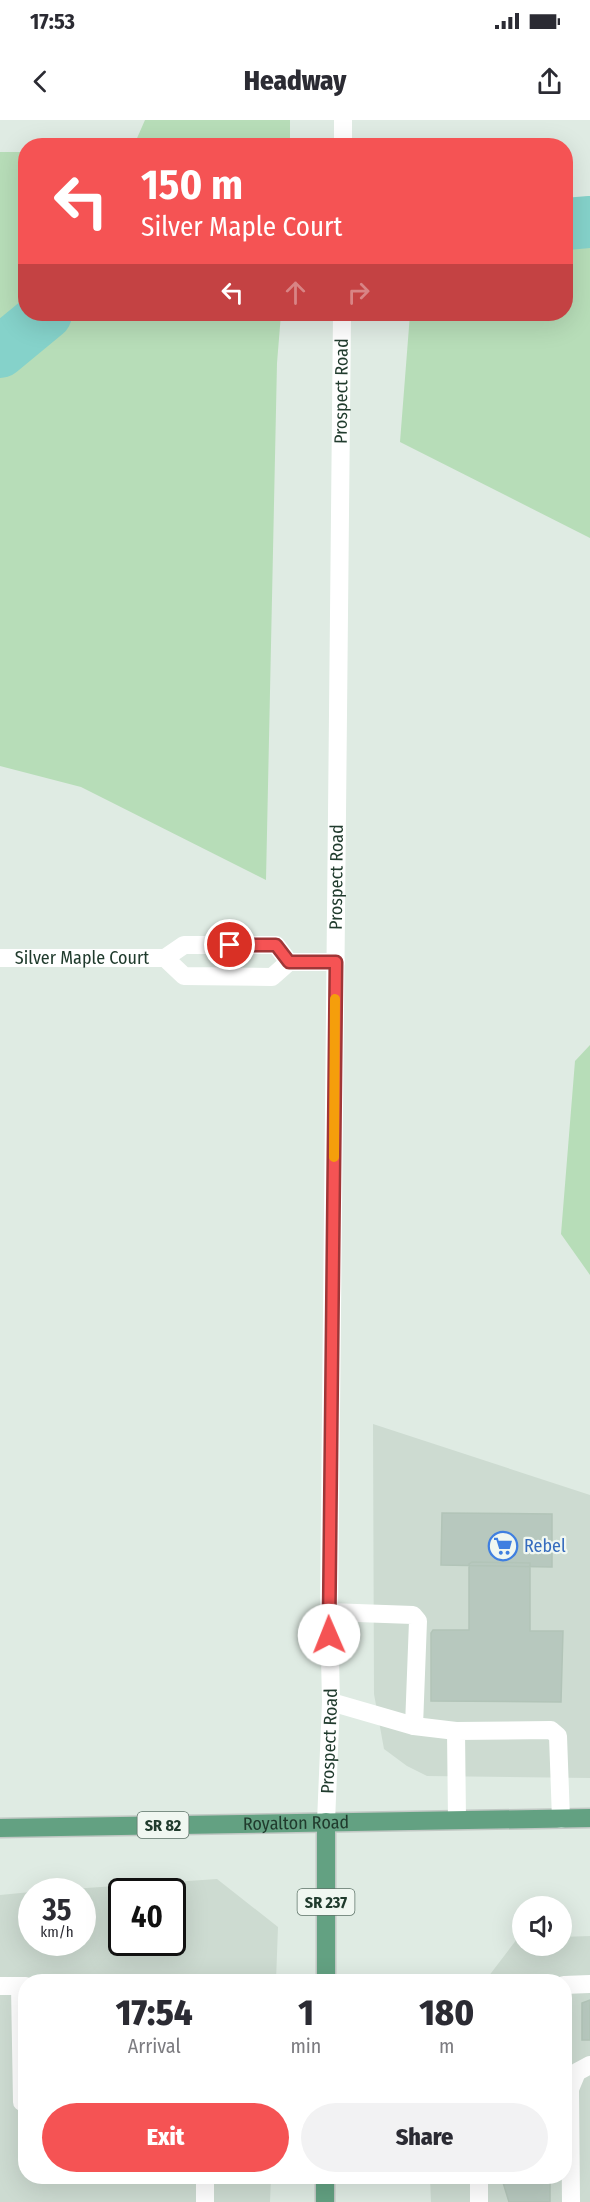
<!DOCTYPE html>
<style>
body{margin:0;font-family:"Fira Sans Condensed",sans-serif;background:#f2f2f3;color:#2b2b33;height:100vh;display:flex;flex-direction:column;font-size:22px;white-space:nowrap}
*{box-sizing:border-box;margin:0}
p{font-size:20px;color:#7c7c81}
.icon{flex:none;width:33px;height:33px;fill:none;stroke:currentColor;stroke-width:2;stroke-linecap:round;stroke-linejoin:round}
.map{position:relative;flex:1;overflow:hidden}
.details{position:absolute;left:18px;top:1854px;width:554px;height:210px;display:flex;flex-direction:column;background:#fff;border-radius:24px;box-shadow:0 6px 24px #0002}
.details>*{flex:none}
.top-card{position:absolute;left:18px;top:18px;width:555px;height:183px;border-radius:24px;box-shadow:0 6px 24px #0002;background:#f55354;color:#fff;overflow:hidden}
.buttons{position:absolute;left:512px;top:1776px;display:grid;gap:12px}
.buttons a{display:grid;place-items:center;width:60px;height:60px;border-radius:50%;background:#fff;box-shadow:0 6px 24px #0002;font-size:30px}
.speed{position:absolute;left:18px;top:1758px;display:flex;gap:12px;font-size:30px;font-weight:700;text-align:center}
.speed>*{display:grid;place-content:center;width:78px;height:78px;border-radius:50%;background:#fff;box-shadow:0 6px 24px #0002;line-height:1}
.speed small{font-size:15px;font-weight:400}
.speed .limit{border:3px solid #111;border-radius:9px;background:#fff;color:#111}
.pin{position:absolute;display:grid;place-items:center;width:51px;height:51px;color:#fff;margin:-26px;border:3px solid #fff;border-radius:50%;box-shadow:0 2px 6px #0007}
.me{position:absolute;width:66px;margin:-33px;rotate:359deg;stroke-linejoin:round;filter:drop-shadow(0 0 4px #0008)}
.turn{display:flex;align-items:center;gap:21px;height:126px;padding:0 24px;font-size:27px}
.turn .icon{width:78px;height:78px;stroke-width:2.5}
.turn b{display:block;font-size:42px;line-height:51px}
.lanes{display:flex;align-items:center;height:57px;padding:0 24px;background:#0003;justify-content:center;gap:30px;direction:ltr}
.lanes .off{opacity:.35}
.eta{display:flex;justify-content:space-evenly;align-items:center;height:102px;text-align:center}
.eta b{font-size:36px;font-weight:800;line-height:42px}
.primary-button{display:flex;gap:12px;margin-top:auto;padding:12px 24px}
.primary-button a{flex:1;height:69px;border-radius:36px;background:#f55354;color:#fff;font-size:24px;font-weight:800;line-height:69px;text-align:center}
.primary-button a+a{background:#f2f2f3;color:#2b2b33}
.status{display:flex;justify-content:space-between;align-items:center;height:42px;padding:0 30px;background:#fff;direction:ltr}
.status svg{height:16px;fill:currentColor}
header{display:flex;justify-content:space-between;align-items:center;height:78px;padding:0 24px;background:#fff;font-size:27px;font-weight:800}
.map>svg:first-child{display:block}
.built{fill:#cddbd1;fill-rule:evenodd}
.green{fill:#b7ddb8}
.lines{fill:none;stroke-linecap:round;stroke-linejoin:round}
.river{stroke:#85d2ca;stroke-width:52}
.building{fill:#b7c8be;stroke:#b2c4b8;stroke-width:1.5}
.major-casing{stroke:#c1c8c4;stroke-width:21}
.minor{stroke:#fff;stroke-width:18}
.major{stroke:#63a182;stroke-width:18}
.route-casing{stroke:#9f3637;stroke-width:15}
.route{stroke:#f55354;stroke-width:10}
.slow{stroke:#f59e0b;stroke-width:10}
.labels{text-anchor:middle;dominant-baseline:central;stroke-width:4.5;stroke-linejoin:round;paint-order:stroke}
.shield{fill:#f0f7f1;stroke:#5e7368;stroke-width:1.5}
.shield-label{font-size:16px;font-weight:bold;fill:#203b2d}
.street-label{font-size:18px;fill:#203b2d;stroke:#f0f7f1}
.shop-label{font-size:18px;fill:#366cbe;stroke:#f0f7f1;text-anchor:start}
</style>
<div class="status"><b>17:53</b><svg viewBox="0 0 49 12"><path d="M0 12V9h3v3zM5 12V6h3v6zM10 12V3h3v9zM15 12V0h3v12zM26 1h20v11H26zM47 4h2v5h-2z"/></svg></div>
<header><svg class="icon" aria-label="back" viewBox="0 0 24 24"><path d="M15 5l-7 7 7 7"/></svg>Headway<svg class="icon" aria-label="share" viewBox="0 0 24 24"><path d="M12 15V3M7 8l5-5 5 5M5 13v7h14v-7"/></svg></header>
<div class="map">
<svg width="590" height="2082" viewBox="0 0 590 2082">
<rect width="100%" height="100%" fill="#dfebe3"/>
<!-- built -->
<path class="built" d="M373,1304L590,1375V1658L427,1656L407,1646L384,1629L374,1574Z
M217,1759L278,1807L276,1861L26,1862V2056L271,2057L270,2082H0V1775L31,1772L32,1822H82V1772L43,1771ZM122,1772H172V1822H122Z
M590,1816V2082H431L430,2057L564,2056V1862L485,1861L517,1819H522V1826H561V1817Z"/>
<!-- green -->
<path class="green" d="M145,0H290V25H134Z
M0,32H25L26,194H281L277,243L266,760L81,667L0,646Z
M590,121V418L400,322L410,194H566V124Z
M590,925V1155L561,1114L575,941Z"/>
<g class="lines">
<!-- river -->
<path class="river" d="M566,104L590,102
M0,232L46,194"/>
</g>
<!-- building -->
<path class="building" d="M442,1393L552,1394V1447L441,1445Z
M472,1442L530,1443V1511H563L561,1582L431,1581V1513L433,1510H469V1444Z
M590,1880V1920H582V1883Z
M501,2056H550V2082H509Z"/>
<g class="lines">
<!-- major casing -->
<g class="major-casing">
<g id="major">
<path id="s3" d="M0,1708L590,1698"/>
<path d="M326,1862V1702"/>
<path d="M325,2082V2056"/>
</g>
</g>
<!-- minor -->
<g class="minor">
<path d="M343,26V0"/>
<path d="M184,825H276L289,842L272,857L184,856L165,838Z"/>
<path id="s1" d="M0,838H165"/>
<path d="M289,842H336"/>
<path d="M329,1492L413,1495L418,1501L414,1606L456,1611"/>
<path d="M331,1582L414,1606"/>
<path d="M457,1700L456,1611L551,1610L558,1616L561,1699"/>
<path id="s2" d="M326,1702L331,1582L329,1492L342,194"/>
<path d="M564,1865L590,1864"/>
<path d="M0,1866H26"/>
<path d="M20,1866L22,1982"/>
<path d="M205,2056V2082"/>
<path d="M479,2082V2056"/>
<path d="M571,2082L570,1969L577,1952L590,1945"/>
</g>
<!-- major -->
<use href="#major" class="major"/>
</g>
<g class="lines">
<!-- route casing -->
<g class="route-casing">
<path id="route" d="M230,825H276L289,842H336L329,1515"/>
</g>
<!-- route -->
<use href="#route" class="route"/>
<!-- slow -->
<path class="slow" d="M334,1037L335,879"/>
</g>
<!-- icons -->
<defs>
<g id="supermarket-ring" transform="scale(1.5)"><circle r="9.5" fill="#f0f7f1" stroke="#3f7fe0" stroke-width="1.5"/><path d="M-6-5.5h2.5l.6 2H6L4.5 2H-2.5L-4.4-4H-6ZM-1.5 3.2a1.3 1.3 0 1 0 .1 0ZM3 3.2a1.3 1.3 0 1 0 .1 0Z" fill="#3f7fe0"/></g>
</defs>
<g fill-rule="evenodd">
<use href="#supermarket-ring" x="503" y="1426"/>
</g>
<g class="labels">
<!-- shield labels -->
<g class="shield">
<rect x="137.5" y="1692" width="51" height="26" rx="4.5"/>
<rect x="297.5" y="1769" width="57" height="26" rx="4.5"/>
</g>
<g class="shield-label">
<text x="163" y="1705">SR 82</text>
<text x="326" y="1782">SR 237</text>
</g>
<!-- street labels -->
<g class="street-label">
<text stroke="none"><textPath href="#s2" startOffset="1431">Prospect Road</textPath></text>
<text stroke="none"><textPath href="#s2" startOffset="945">Prospect Road</textPath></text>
<text stroke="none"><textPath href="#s1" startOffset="82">Silver Maple Court</textPath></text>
<text stroke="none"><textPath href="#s2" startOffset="81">Prospect Road</textPath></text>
<text stroke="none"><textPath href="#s3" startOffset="296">Royalton Road</textPath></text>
</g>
<!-- shop labels -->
<g class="shop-label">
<text x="524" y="1426">Rebel</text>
</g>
</g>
</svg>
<div class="buttons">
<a><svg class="icon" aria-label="sound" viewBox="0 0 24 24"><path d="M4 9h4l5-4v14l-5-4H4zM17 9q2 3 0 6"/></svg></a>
</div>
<div class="speed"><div>35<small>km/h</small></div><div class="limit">40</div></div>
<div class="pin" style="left:230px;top:825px;background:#d93025"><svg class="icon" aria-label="arrive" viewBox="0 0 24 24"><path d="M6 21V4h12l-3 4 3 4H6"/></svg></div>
<svg class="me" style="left:329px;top:1515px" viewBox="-20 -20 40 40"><circle r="19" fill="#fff"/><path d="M0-13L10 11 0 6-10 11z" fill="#f55354"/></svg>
<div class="top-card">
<div class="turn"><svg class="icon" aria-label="left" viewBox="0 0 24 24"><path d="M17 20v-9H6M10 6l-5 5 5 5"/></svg><div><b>150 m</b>Silver Maple Court</div></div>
<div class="lanes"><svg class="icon" aria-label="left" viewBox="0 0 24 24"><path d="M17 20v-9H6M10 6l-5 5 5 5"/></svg><svg class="icon off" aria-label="ahead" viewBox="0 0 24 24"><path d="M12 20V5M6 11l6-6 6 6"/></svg><svg class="icon off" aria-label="right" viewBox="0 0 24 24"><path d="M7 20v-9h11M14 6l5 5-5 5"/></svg></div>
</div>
<section class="details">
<div class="eta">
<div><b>17:54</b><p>Arrival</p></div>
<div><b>1</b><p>min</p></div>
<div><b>180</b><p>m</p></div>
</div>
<div class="primary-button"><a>Exit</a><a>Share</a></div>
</section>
</div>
